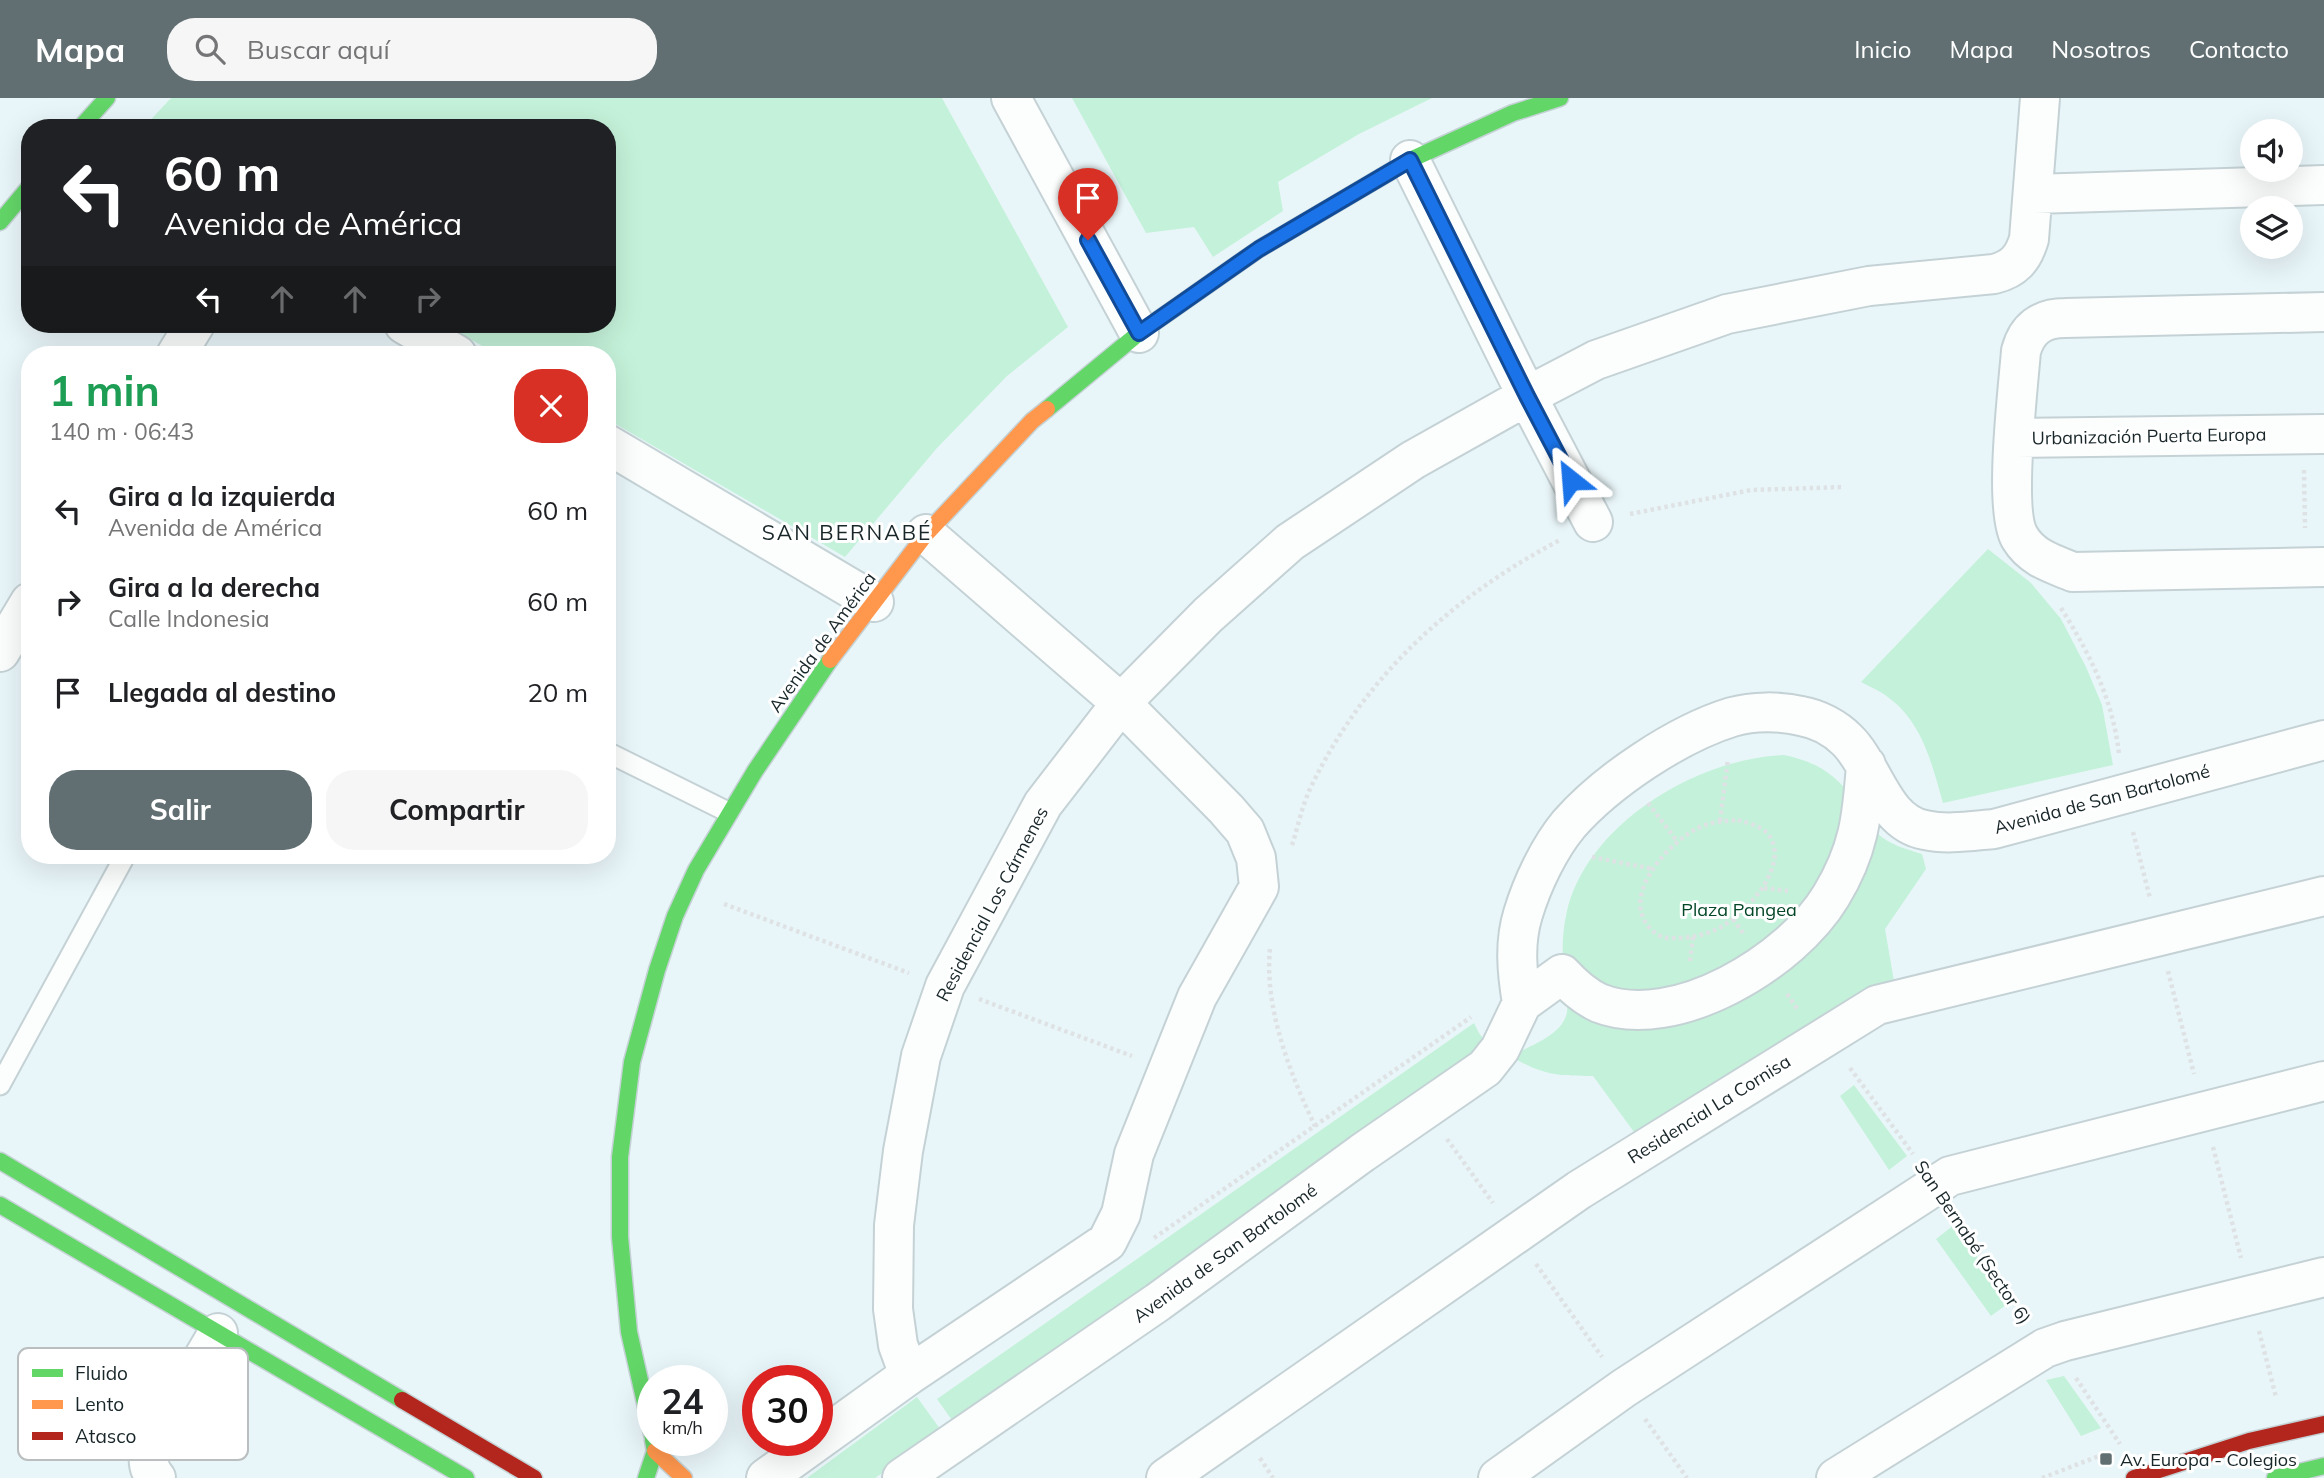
<!DOCTYPE html>
<html lang="es">
<meta charset="utf-8">
<style>
body{margin:0;font-family:Mulish,sans-serif;background:#f6f6f6;color:#202124;height:100vh;display:flex;flex-direction:column;font-size:26px;white-space:nowrap}
*{box-sizing:border-box;margin:0}
p{font-size:23px;color:#757577}
.icon{flex:none;width:38px;height:38px;fill:none;stroke:currentColor;stroke-width:2;stroke-linecap:round;stroke-linejoin:round}
.map{position:relative;flex:1;overflow:hidden}
.details{position:absolute;left:21px;top:248px;width:595px;height:518px;display:flex;flex-direction:column;background:#fff;border-radius:28px;box-shadow:0 7px 28px #0002}
.details>*{flex:none}
.guide{position:absolute;left:21px;top:21px;width:595px;height:214px;border-radius:28px;box-shadow:0 7px 28px #0002;background:#202124;color:#fff;overflow:hidden}
.tools{position:absolute;left:2240px;top:21px;display:grid;gap:14px}
.tools a{display:grid;place-items:center;width:63px;height:63px;border-radius:50%;background:#fff;box-shadow:0 7px 28px #0002;font-size:35px}
.speed{position:absolute;left:637px;top:1267px;display:flex;gap:14px;font-size:35px;font-weight:700;text-align:center}
.speed>*{display:grid;place-content:center;width:91px;height:91px;border-radius:50%;background:#fff;box-shadow:0 7px 28px #0002;line-height:1}
.speed small{font-size:18px;font-weight:400}
.speed .limit{border:10px solid #d22;background:#fff;color:#111}
.pin{position:absolute;display:grid;place-items:center;width:60px;height:60px;color:#fff;margin:-72px -30px;border-radius:50% 50% 50% 0;rotate:-45deg;box-shadow:0 0 7px #0007}
.pin .icon{rotate:45deg}
.me{position:absolute;width:77px;margin:-38px;rotate:332deg;stroke-linejoin:round;filter:drop-shadow(0 0 5px #0008)}
.turn{display:flex;align-items:center;gap:24px;height:147px;padding:0 28px;font-size:32px}
.turn .icon{width:91px;height:91px;stroke-width:2.5}
.turn b{display:block;font-size:49px;line-height:60px}
.lanes{display:flex;align-items:center;height:66px;padding:0 28px;background:#0003;justify-content:center;gap:35px;direction:ltr}
.lanes .off{opacity:.35}
.round{display:grid;place-items:center;flex:none;width:74px;height:74px;border-radius:28px;background:#f6f6f6}
.headline{display:flex;align-items:center;justify-content:space-between;height:119px;padding:0 28px}
h1{font-size:42px;font-weight:700;line-height:52px;color:#1e9e55}
.cta{display:flex;gap:14px;margin-top:auto;padding:14px 28px}
.cta a{flex:1;height:80px;border-radius:28px;background:#616f72;color:#fff;font-size:28px;font-weight:700;line-height:80px;text-align:center}
.cta a+a{background:#f6f6f6;color:#202124}
ul{padding:0;list-style:none}
li{display:flex;align-items:center;gap:21px;height:91px;padding:0 28px}
li div{flex:1}
li b{display:block;font-size:26px}
li em{font-style:normal}
header{display:flex;align-items:center;gap:42px;box-sizing:border-box;height:98px;padding:0 35px;background:#616f72;color:#fff}
header strong{font-size:33px}
nav{display:flex;gap:38px;margin-inline-start:auto;font-size:24px}
.search{width:490px;height:63px;background:#f6f6f6;display:flex;align-items:center;gap:18px;box-sizing:border-box;padding:0 24px;border-radius:28px;color:#757577;font-size:26px}
.map>svg:first-child{display:block}
.green{fill:#c4f1d9}
.lines{fill:none;stroke-linecap:round;stroke-linejoin:round}
.lane-casing{stroke:#c5d2d5;stroke-width:23}
.street-casing{stroke:#c5d2d5;stroke-width:42}
.fast-casing{stroke:#c5d2d5;stroke-width:19}
.slow-casing{stroke:#c5d2d5;stroke-width:19}
.jam-casing{stroke:#c5d2d5;stroke-width:19}
.path{stroke:#dee2e4;stroke-width:4.5;stroke-dasharray:3.5 3.5;stroke-linecap:butt}
.lane{stroke:#fcfefe;stroke-width:19}
.street{stroke:#fcfefe;stroke-width:38}
.fast{stroke:#63d668;stroke-width:16}
.slow{stroke:#ff974d;stroke-width:16}
.jam{stroke:#b3261e;stroke-width:16}
.route-casing{stroke:#114b97;stroke-width:18}
.route{stroke:#1a73e8;stroke-width:12}
.poi-dot{fill:#616f72;stroke:#fff;stroke-width:2.5}
.labels{text-anchor:middle;dominant-baseline:central;stroke-width:6;stroke-linejoin:round;paint-order:stroke}
.street-label{font-size:18px;fill:#182629;stroke:#fff}
.park-label{font-size:18px;fill:#034626;stroke:#fff}
.poi-label{font-size:18px;fill:#182629;stroke:#fff;text-anchor:start}
.quarter-label{font-size:21px;letter-spacing:2px;fill:#182629;stroke:#fff}
.key{fill:#fff;stroke:#babebf;stroke-width:2}
.key-label{font-size:19px;fill:#182629}
</style>
<header>
<strong>Mapa</strong>
<div class="search"><svg class="icon" aria-label="search" viewBox="0 0 24 24"><circle cx="10" cy="10" r="6"/><path d="M15 15l6 6"/></svg>Buscar aquí</div>
<nav><a>Inicio</a><a>Mapa</a><a>Nosotros</a><a>Contacto</a></nav>
</header>
<div class="map">
<svg width="2324" height="1380" viewBox="0 0 2324 1380">
<rect width="100%" height="100%" fill="#e9f6f9"/>
<!-- green -->
<path class="green" d="M171,0H942L1068,229L1007,278L937,350L845,459L607,321V257H498L444,226H607V30H143Z
M1072,0H1432L1359,36L1278,84L1283,113L1213,159L1194,129L1146,135Z
M1988,451L2031,485L2061,521L2086,569L2102,607L2113,667L1943,705C1932,667 1923,625 1889,600C1881,593 1870,589 1861,584Z
M1784,657C1817,664 1836,676 1856,704C1863,713 1868,727 1877,735C1890,747 1906,751 1922,756L1926,771L1885,831L1894,883L1763,954L1634,1034L1593,978C1555,978 1543,977 1510,958C1534,946 1578,932 1565,898C1563,869 1560,842 1567,813C1588,725 1698,660 1784,657Z
M1474,925L1479,935L1489,948L954,1325L937,1301Z
M1854,987L1907,1058L1889,1072L1840,998Z
M1954,1127L2010,1204L1991,1218L1936,1141Z
M2064,1278L2101,1330L2081,1338L2046,1282Z
M917,1299L943,1335L875,1380H807Z"/>
<g class="lines">
<!-- lane casing -->
<g class="lane-casing">
<path id="lane" d="M607,654L728,714
M0,987L125,758"/>
</g>
<!-- street casing -->
<g class="street-casing">
<path id="street" d="M1011,0L1139,235
M1410,62L1527,298L1593,424
M2034,96L2324,87
M2324,214L2065,220C2041,220 2027,231 2021,253C2018,291 2003,413 2020,440C2032,460 2053,466 2073,474L2324,469
M404,226L457,257
M176,257L195,226
M2015,340L2324,336
M607,346L874,504
M0,554L30,504
M1522,905C1517,875 1514,845 1523,816C1532,786 1549,750 1569,726C1607,683 1677,636 1732,619C1753,613 1780,613 1801,618C1818,621 1835,630 1847,642C1874,668 1883,725 1925,732C1947,737 1971,733 1994,731L2324,642
M909,1277L898,1247L893,1211L894,1127L903,1053L921,958L945,888L1043,706L1121,605L1208,517L1290,444L1413,362L1527,298L1596,262L1727,216L1869,188L1994,176C2014,171 2023,161 2029,141L2040,0
M156,1380C148,1371 147,1361 151,1349L218,1235
M766,1380L909,1277L1107,1144L1121,1116L1134,1056L1197,899L1259,789L1256,760L1245,733L1226,711L1121,605L926,436
M902,1380L1158,1204L1362,1055L1485,970L1500,951L1522,905L1562,876C1573,888 1584,898 1599,905C1675,935 1792,863 1831,798C1859,752 1862,720 1866,667
M1166,1380L1579,1092L1877,907L2324,798
M1498,1380L1624,1290L1950,1078L2324,983
M1836,1380L2045,1250L2065,1243L2324,1179"/>
</g>
<!-- fast casing -->
<g class="fast-casing">
<path id="fast" d="M80,30L107,0
M0,124L30,88
M1047,311L1139,235L1259,151L1410,62L1513,15L1560,0
M0,1063L402,1302
M0,1107L466,1380
M653,1340L629,1234L620,1139V1059L632,964L657,872L675,818L696,772L755,673L830,562
M646,1380L655,1353L653,1342
M2275,1380L2324,1368"/>
</g>
<!-- slow casing -->
<g class="slow-casing">
<path id="slow" d="M830,562L926,436L1032,323L1047,311
M655,1353L684,1380"/>
</g>
<!-- jam casing -->
<g class="jam-casing">
<path id="jam" d="M402,1302L534,1380
M2134,1380L2249,1343L2324,1326"/>
</g>
<!-- path -->
<path class="path" d="M2304,372L2305,430
M1630,416L1751,392L1844,389
M2061,510C2090,556 2113,602 2119,656
M1648,705L1677,743
M1738,722C1747,725 1759,727 1767,735C1794,766 1743,820 1715,832C1701,838 1688,840 1673,840C1666,841 1659,838 1654,834C1616,802 1666,747 1696,731C1709,724 1723,723 1738,722Z
M1720,723L1728,661
M2133,734L2150,800
M1292,747C1298,729 1302,708 1310,691C1363,579 1452,499 1560,442
M1592,759L1653,771
M1764,790L1788,793
M724,806L909,875
M1733,821L1743,835
M1270,851C1264,909 1290,976 1315,1028
M1690,863L1693,839
M2168,873L2194,976
M1787,896L1798,912
M979,901L1132,958
M1850,970L1913,1056
M1447,1041L1493,1105
M2213,1049L2241,1160
M1955,1118L2024,1218
M1154,1140L1471,919
M1536,1166L1602,1259
M2259,1233L2276,1299
M2076,1280L2120,1346
M1645,1321L1687,1380
M1260,1360L1273,1380
M2042,1380L2102,1357"/>
<!-- lane -->
<use href="#lane" class="lane"/>
<!-- street -->
<use href="#street" class="street"/>
<!-- fast -->
<use href="#fast" class="fast"/>
<!-- slow -->
<use href="#slow" class="slow"/>
<!-- jam -->
<use href="#jam" class="jam"/>
</g>
<g class="lines">
<!-- route casing -->
<g class="route-casing">
<path id="route" d="M1088,142L1139,235L1259,151L1410,62L1527,298L1571,382"/>
</g>
<!-- route -->
<use href="#route" class="route"/>
</g>
<!-- markers -->
<rect class="poi-dot" x="2099" y="1354" width="14" height="14" rx="3.5"/>
<g class="labels">
<!-- street labels -->
<g class="street-label">
<text transform="translate(2149 338) rotate(-1)">Urbanización Puerta Europa</text>
<text transform="translate(822 544) rotate(-54)">Avenida de América</text>
<text transform="translate(2102 701) rotate(-15)">Avenida de San Bartolomé</text>
<text transform="translate(992 806) rotate(-62)">Residencial Los Cármenes</text>
<text transform="translate(1709 1011) rotate(-32)">Residencial La Cornisa</text>
<text transform="translate(1973 1144) rotate(56)">San Bernabé (Sector 6)</text>
<text transform="translate(1225 1155) rotate(-36)">Avenida de San Bartolomé</text>
</g>
<!-- park labels -->
<g class="park-label">
<text x="1739" y="811">Plaza Pangea</text>
</g>
<!-- poi labels -->
<g class="poi-label">
<text x="2120" y="1361">Av. Europa - Colegios</text>
</g>
<!-- quarter labels -->
<g class="quarter-label">
<text x="847" y="434">SAN BERNABÉ</text>
</g>
</g>
<!-- legend -->
<rect x="18" y="1250" width="230" height="112" rx="10" class="key"/>
<rect x="32" y="1271" width="31" height="8" fill="#63d668"/>
<rect x="32" y="1302" width="31" height="9" fill="#ff974d"/>
<rect x="32" y="1334" width="31" height="8" fill="#b3261e"/>
<g class="key-label">
<text x="75" y="1282">Fluido</text>
<text x="75" y="1313">Lento</text>
<text x="75" y="1345">Atasco</text>
</g>
</svg>
<div class="tools">
<a><svg class="icon" aria-label="sound" viewBox="0 0 24 24"><path d="M4 9h4l5-4v14l-5-4H4zM17 9q2 3 0 6"/></svg></a>
<a><svg class="icon" aria-label="layers" viewBox="0 0 24 24"><path d="M12 4l9 5-9 5-9-5zM3 14l9 5 9-5"/></svg></a>
</div>
<div class="speed"><div>24<small>km/h</small></div><div class="limit">30</div></div>
<div class="pin" style="left:1088px;top:142px;background:#d93025"><svg class="icon" aria-label="arrive" viewBox="0 0 24 24"><path d="M6 21V4h12l-3 4 3 4H6"/></svg></div>
<svg class="me" style="left:1571px;top:382px" viewBox="-20 -20 40 40"><path d="M0-17L14 15 0 8-14 15z" fill="#1a73e8" stroke="#fff" stroke-width="4"/></svg>
<div class="guide">
<div class="turn"><svg class="icon" aria-label="left" viewBox="0 0 24 24"><path d="M17 20v-9H6M10 6l-5 5 5 5"/></svg><div><b>60 m</b>Avenida de América</div></div>
<div class="lanes"><svg class="icon" aria-label="left" viewBox="0 0 24 24"><path d="M17 20v-9H6M10 6l-5 5 5 5"/></svg><svg class="icon off" aria-label="ahead" viewBox="0 0 24 24"><path d="M12 20V5M6 11l6-6 6 6"/></svg><svg class="icon off" aria-label="ahead" viewBox="0 0 24 24"><path d="M12 20V5M6 11l6-6 6 6"/></svg><svg class="icon off" aria-label="right" viewBox="0 0 24 24"><path d="M7 20v-9h11M14 6l5 5-5 5"/></svg></div>
</div>
<section class="details">
<div class="headline"><div><h1>1 min</h1><p>140 m · 06:43</p></div><a class="round" style="background:#d93025;color:#fff"><svg class="icon" aria-label="close" viewBox="0 0 24 24"><path d="M6 6l12 12M18 6L6 18"/></svg></a></div>
<ul>
<li><svg class="icon" aria-label="left" viewBox="0 0 24 24"><path d="M17 20v-9H6M10 6l-5 5 5 5"/></svg><div><b>Gira a la izquierda</b><p>Avenida de América</p></div><em>60 m</em></li>
<li><svg class="icon" aria-label="right" viewBox="0 0 24 24"><path d="M7 20v-9h11M14 6l5 5-5 5"/></svg><div><b>Gira a la derecha</b><p>Calle Indonesia</p></div><em>60 m</em></li>
<li><svg class="icon" aria-label="arrive" viewBox="0 0 24 24"><path d="M6 21V4h12l-3 4 3 4H6"/></svg><div><b>Llegada al destino</b></div><em>20 m</em></li>
</ul>
<div class="cta"><a>Salir</a><a>Compartir</a></div>
</section>
</div>
